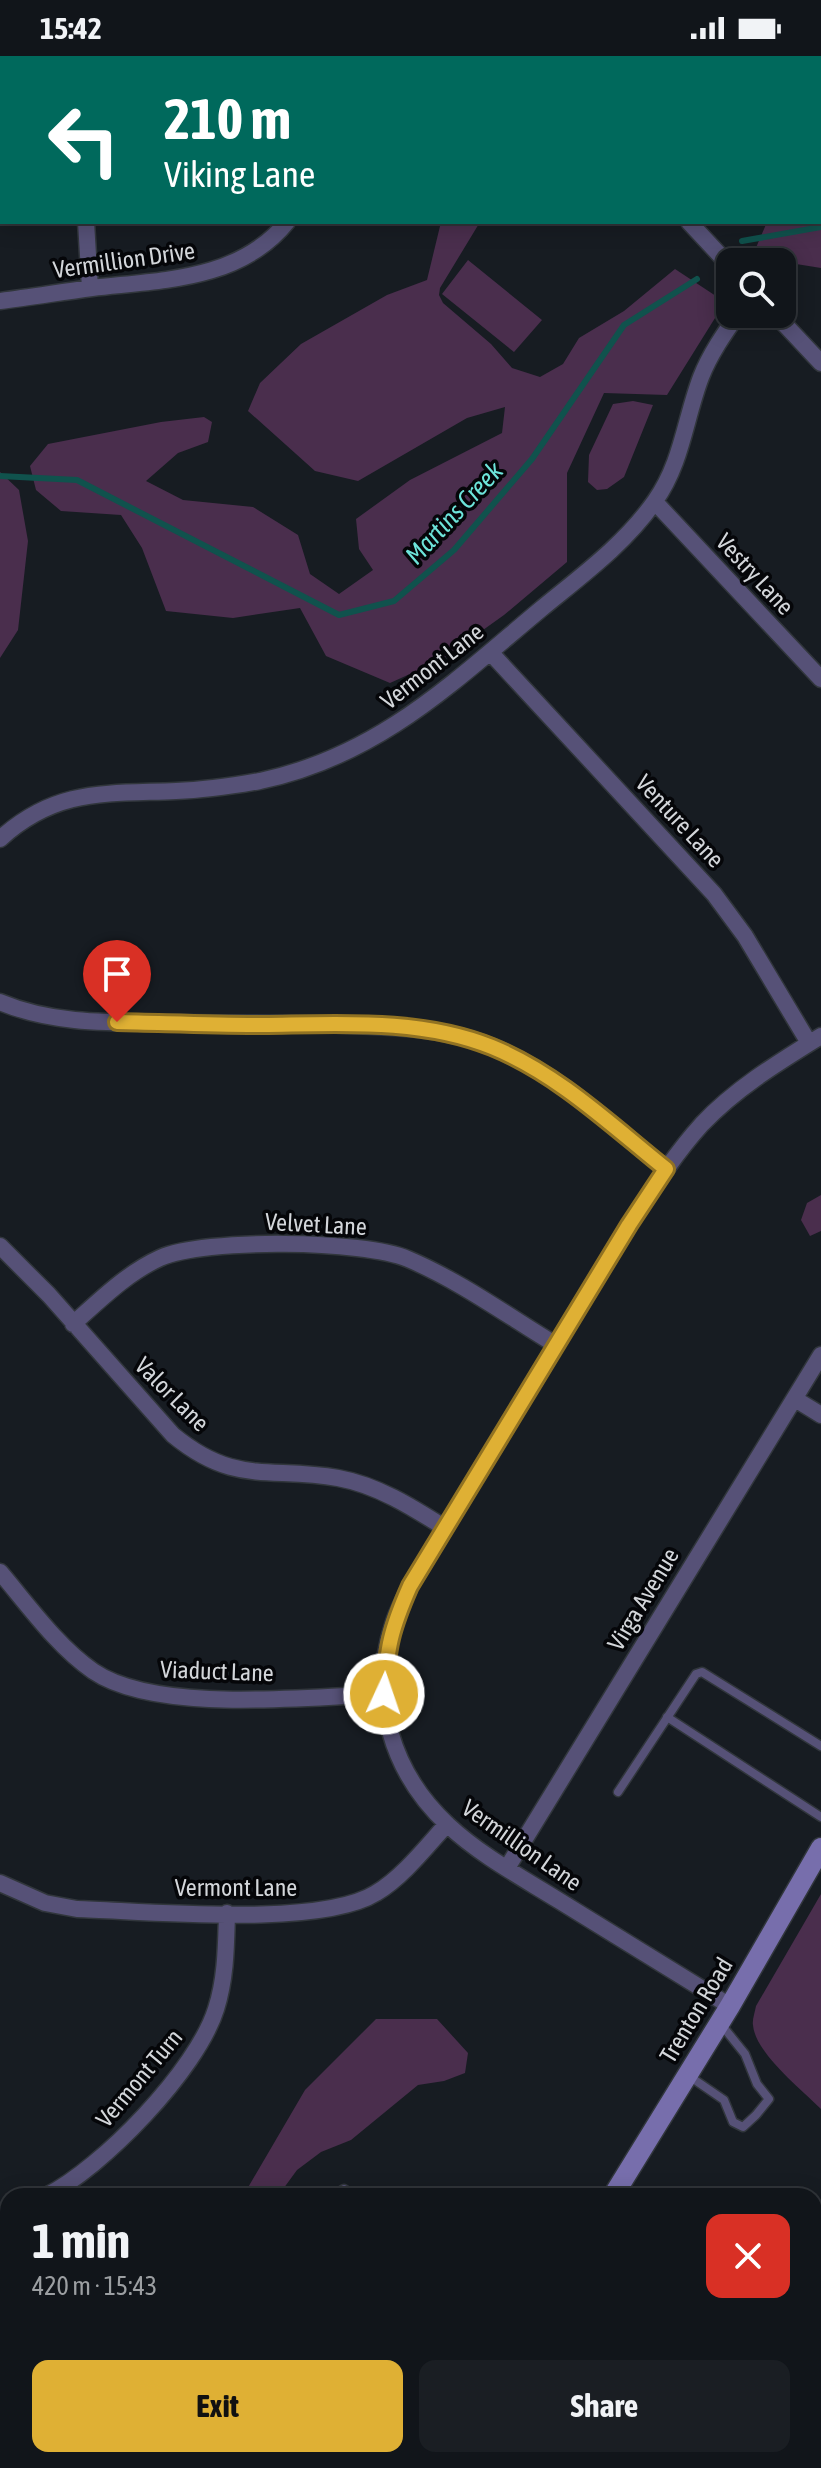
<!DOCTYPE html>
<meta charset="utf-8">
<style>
body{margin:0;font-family:"Asap Condensed",sans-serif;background:#1a1e23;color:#f1f3f6;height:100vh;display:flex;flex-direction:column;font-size:30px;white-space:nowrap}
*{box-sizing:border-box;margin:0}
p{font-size:26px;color:#9c9fa2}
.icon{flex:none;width:44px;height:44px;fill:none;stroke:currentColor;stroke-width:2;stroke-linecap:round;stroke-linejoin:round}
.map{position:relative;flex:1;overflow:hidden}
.details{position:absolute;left:0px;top:2132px;width:822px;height:280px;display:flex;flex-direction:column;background:#11151a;border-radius:24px 24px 0 0;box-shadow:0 4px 20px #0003,0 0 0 2px #303439}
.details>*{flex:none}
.banner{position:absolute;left:0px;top:0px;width:822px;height:168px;box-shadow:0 4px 20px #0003,0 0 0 2px #303439;background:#00695c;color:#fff;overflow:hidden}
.fabs{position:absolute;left:716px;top:192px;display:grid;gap:16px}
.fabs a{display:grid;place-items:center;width:80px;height:80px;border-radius:16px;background:#11151a;box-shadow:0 4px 20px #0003,0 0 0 2px #303439;font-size:40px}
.pin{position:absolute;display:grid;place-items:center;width:68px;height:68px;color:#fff;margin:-82px -34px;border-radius:50% 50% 50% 0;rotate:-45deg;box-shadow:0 0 8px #0007}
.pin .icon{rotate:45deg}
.me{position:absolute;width:88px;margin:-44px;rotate:3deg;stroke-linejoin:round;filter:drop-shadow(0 0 6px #0008)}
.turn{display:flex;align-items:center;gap:28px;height:168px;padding:0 32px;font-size:36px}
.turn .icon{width:104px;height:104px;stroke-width:2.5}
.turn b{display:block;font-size:56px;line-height:68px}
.round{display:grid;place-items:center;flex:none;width:84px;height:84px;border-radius:16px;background:#1a1e23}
.head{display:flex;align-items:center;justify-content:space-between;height:136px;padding:0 32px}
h1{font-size:48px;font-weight:700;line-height:60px}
.cta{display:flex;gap:16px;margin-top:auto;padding:16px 32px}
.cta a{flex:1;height:92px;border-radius:16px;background:#dfb034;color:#111;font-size:32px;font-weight:700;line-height:92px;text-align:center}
.cta a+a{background:#1a1e23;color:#f1f3f6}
.status{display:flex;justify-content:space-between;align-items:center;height:56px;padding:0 40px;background:#11151a;direction:ltr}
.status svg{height:22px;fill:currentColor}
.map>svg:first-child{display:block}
.green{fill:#4a2e4d}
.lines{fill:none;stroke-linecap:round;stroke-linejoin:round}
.stream{stroke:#10524d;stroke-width:6}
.service-casing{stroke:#31363c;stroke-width:11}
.minor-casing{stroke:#31363c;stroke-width:19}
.secondary-casing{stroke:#31363c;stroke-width:23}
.service{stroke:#565177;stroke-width:8}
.minor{stroke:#565177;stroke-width:16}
.secondary{stroke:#776eac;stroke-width:20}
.route-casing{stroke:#917222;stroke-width:20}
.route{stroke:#dfb034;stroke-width:14}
.labels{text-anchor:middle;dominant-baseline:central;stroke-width:7;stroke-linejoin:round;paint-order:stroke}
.street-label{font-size:24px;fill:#d3d6da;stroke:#050609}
.water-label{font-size:26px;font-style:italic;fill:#6de4da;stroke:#050609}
</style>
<div class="status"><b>15:42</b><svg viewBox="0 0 49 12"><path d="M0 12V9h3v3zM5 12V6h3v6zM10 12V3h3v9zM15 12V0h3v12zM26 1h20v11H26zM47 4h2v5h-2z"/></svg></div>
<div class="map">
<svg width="821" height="2412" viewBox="0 0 821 2412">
<rect width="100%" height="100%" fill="#171c22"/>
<!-- green -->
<path class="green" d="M695,0H821V212L752,201L767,166H820V2Z
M441,166H480L440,232L439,239L443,247L491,288L512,312L540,321L563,308L579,282L624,255L675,213L725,246L667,339L604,337L567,417V506L504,559L441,604L390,627L326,600L300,552L233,562L166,555L142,492L121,459L61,455L36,434L30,410L48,388L161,366L204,361L212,366L208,386L178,397L146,425L183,444L253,451L298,479L310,518L339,538L373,514L359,493L356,463L410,424L502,377L505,351L467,362L358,425L315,415L248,355L260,327L301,288L387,239L427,224Z
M468,204L542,264L514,296L442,238Z
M633,345L653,349L624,421L607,433L597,434L588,426L589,399L613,348Z
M0,416L19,434L28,485L18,574L0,602Z
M821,1139V1175L810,1180L801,1164L807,1147Z
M821,1838V2053C802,2034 755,1997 753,1969C752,1964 755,1956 756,1950Z
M376,1963H437L468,1997L465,2017L444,2025L418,2029L351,2084L321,2096L297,2114L278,2140H243L305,2034Z
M821,2153V2412H637L648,2404H814V2161Z
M0,2249L8,2255V2404H324L320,2412H0Z"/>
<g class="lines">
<!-- stream -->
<path class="stream" d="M742,185L821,171
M0,420L77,424L339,559L394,545L454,494L532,403L624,269L697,223"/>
<!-- service casing -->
<g class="service-casing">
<path id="service" d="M667,1661L821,1761
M618,1736L696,1618L702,1616L821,1690
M689,2020L724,2044L733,2066L743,2071L756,2059L769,2043L757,2028L745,1998L720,1967
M333,2140L344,2133L354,2140
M534,2404L540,2412
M515,2412L520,2404"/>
</g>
<!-- minor casing -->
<g class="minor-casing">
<path id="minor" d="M533,0L534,2
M116,2L117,0
M341,2V0
M558,2L561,0
M86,166L90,232
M689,166L730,210
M0,245C31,241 62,236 92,232C161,224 239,225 287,166
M775,258L821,307
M655,446L821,623
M490,596L714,838L745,880L809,987
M0,783C56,732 106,738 176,735C204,734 232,730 260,725C378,700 451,628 541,553C581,520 625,488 655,445C682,407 685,363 701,321C710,298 724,278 738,258
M0,946C57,970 119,966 180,967C236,968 293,967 350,969C399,971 447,972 493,991C559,1018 611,1069 666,1113
M0,1190L49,1239L173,1379C235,1430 269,1410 338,1422C377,1429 412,1451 445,1472
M73,1268C100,1244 127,1217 160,1202C204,1182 364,1184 408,1203C460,1225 508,1260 556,1289
M795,1343L821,1359
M0,1516C28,1549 57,1590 93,1615C156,1658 308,1641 384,1638
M507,1812L821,1299
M0,1827L45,1847L77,1853C146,1855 320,1872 376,1837C402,1822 427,1790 447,1768
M730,1950C673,1915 615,1879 558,1844C521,1821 480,1799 448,1769C392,1717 369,1642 393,1569C397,1555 405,1542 410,1530L629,1169C652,1134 674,1099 702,1068C736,1032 779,1006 821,980
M46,2140C102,2112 197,2014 216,1953C226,1922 226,1890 227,1857"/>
</g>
<!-- secondary casing -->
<g class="secondary-casing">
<path id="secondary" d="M613,2140L730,1950L821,1792
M446,2412L451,2404"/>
</g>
<!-- service -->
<use href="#service" class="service"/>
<!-- minor -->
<use href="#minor" class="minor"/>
<!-- secondary -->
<use href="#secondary" class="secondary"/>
</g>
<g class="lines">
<!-- route casing -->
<g class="route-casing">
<path id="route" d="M117,966C166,967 215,969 263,969C339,968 421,962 492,991C558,1018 611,1069 666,1113L629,1169L410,1530C391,1573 387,1591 384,1638"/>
</g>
<!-- route -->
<use href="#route" class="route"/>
</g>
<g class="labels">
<!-- street labels -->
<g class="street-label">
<text transform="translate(124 204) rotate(-8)">Vermillion Drive</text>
<text transform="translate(755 518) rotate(47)">Vestry Lane</text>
<text transform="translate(432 610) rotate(-38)">Vermont Lane</text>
<text transform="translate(680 765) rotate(47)">Venture Lane</text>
<text transform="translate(316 1168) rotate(3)">Velvet Lane</text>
<text transform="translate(172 1338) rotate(45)">Valor Lane</text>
<text transform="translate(643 1543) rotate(-59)">Virga Avenue</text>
<text transform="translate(217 1615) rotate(2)">Viaduct Lane</text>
<text transform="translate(522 1789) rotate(35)">Vermillion Lane</text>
<text x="236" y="1831">Vermont Lane</text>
<text transform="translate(696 1954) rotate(-59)">Trenton Road</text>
<text transform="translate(139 2022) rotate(-50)">Vermont Turn</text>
</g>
<!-- water labels -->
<g class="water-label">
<text transform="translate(454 457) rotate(-47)">Martins Creek</text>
</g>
</g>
</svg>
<div class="fabs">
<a><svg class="icon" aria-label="search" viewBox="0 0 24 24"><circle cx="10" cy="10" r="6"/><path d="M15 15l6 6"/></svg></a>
</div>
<div class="pin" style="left:117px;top:966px;background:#d93025"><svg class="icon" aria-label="arrive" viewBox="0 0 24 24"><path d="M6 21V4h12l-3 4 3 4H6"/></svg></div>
<svg class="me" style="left:384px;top:1638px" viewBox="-20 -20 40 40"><circle r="17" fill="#dfb034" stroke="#fff" stroke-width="3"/><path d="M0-11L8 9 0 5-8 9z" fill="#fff"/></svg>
<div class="banner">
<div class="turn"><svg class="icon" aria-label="left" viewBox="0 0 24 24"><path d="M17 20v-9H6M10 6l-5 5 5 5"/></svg><div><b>210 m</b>Viking Lane</div></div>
</div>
<section class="details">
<div class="head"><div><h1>1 min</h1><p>420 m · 15:43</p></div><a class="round" style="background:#d93025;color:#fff"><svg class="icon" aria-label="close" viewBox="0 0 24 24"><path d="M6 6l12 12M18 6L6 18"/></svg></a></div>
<div class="cta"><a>Exit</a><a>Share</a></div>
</section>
</div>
